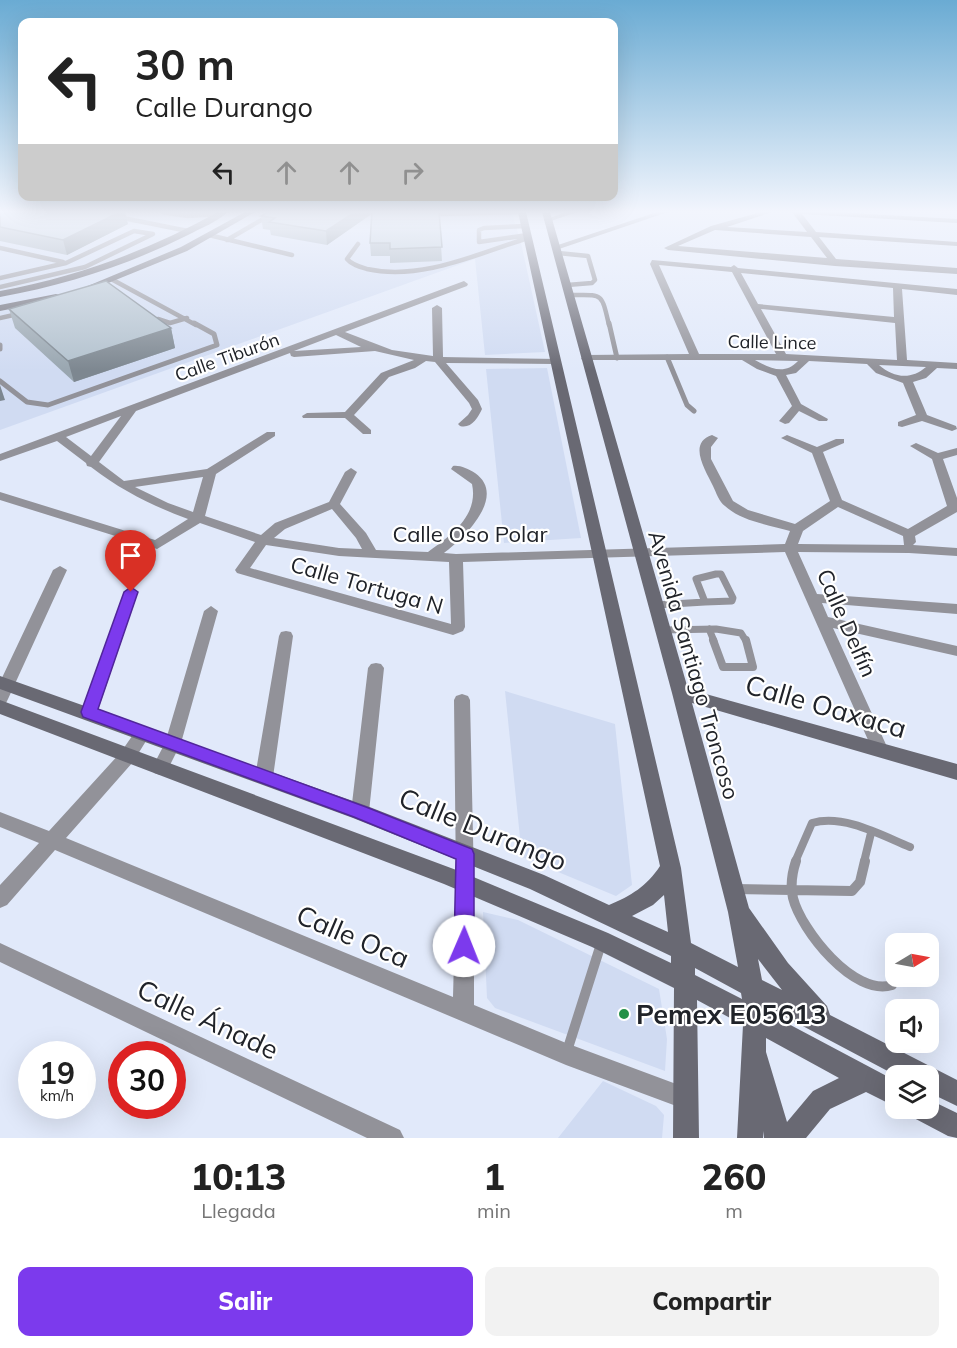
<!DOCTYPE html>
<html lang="es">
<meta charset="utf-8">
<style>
body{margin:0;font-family:Mulish,sans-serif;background:#f2f2f2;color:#222;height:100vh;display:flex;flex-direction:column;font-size:22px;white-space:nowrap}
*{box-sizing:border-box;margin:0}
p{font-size:20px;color:#767676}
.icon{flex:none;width:33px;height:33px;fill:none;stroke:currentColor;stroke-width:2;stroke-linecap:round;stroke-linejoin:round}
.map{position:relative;height:1138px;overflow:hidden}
.side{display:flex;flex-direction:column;background:#fff;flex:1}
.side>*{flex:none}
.banner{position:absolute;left:18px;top:18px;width:600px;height:183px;border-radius:12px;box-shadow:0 6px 24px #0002;background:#fff;color:#222;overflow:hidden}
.needle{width:39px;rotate:80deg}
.controls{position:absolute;left:885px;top:933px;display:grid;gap:12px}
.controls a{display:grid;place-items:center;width:54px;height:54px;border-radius:12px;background:#fff;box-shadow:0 6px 24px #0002;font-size:30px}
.speed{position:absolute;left:18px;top:1041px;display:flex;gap:12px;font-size:30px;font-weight:700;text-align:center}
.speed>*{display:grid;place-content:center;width:78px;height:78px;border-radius:50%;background:#fff;box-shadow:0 6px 24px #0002;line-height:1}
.speed small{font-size:15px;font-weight:400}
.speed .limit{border:9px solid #d22;background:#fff;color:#111}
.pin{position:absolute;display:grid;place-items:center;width:51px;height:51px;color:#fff;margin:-62px -26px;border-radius:50% 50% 50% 0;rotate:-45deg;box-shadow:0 0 6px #0007}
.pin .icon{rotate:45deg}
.me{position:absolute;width:66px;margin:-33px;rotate:1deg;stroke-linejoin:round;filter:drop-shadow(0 0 4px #0008)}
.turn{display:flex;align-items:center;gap:21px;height:126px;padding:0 18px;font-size:27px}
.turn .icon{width:78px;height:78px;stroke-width:2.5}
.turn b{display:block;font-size:42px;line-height:51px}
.lanes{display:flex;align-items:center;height:57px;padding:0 18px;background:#0003;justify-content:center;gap:30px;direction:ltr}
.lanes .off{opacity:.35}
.eta{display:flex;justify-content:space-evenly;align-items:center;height:102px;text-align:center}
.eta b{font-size:36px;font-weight:800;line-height:42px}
.cta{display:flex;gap:12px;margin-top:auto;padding:12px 18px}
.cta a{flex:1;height:69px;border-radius:12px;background:#7c3aed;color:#fff;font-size:24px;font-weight:800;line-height:69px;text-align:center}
.cta a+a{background:#f2f2f2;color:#222}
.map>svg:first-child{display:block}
.built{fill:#d0dbf2}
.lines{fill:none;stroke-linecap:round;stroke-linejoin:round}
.lane-far4{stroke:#929299;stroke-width:4.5}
.lane-far3{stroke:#929299;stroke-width:5}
.lane-far2{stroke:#929299;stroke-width:7}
.lane-far1{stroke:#929299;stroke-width:8}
.lane{stroke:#929299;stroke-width:10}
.street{fill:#929299;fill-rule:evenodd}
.secondary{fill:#696973;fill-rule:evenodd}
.wall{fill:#99a6b0}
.shaded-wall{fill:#7d8790}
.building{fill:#b2c1cd;stroke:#7d8790;stroke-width:1.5}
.route{fill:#7c3aed;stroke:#51269a;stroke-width:1.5}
.poi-dot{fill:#249047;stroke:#fff;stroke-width:2}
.labels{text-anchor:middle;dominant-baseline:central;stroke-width:4.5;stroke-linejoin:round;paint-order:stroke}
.far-street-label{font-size:18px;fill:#202329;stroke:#fff}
.street-label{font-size:22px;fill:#202329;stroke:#fff}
.near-street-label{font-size:27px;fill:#202329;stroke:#fff}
.near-poi-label{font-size:27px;font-weight:bold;fill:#202329;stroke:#fff;text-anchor:start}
</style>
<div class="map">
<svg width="957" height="1138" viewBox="0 0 957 1138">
<rect width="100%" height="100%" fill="#e1e9fa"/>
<!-- built -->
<path class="built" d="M0,212L512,213L521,243L545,352L485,355L475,259L0,430Z
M547,368L581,538L504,543L486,369Z
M505,691L615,724L632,885L616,896L522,857Z
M483,912L518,920L659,989L667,1039L665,1071L495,1008L487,998Z
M603,1081L656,1106L664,1115L662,1138H558Z"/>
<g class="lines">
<!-- lane-far4 -->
<path class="lane-far4" d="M163,212L174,214L178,212
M438,212L441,214L523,212
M174,214L188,216L219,214
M118,217L188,231
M525,226L484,228L479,230V242L528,235
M209,235L292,255
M227,240L275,212
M358,244L347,259C352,265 360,267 367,269C421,281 477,254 528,238
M0,248L63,262
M558,253L588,256L595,280L592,283L567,285
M0,278L66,263L134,231L153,234L85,267L0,287
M113,280L196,325
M569,295C603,295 601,291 609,325
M0,318L18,314
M158,319L170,323L187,318"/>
<!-- lane-far3 -->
<path class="lane-far3" d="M609,323L617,358
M0,345V349
M667,357L687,405L694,411
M0,381L27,402L48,405L217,345L214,334L194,323"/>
<!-- lane-far2 -->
<path class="lane-far2" d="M716,574H721L733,598L732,601L705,602L696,579Z
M656,605L705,602
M709,629L714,641
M664,630L716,629L741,633L746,641"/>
<!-- lane-far1 -->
<path class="lane-far1" d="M713,640L723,667H753L746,640
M795,862L812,823C844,814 881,835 910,847
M864,862L871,833"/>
<!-- lane -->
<path class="lane" d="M796,861C792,873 790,885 793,898C801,930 854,997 892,985L897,976
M735,889L852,891L860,882L865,861
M567,1051L601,944"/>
<!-- street -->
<path class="street" d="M566,212H577L548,222L544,220Z
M657,212H668L559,249L552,247Z
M761,212H772L727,227L807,232L792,212H833L957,219V223L802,214L816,232L957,242V246L819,237L836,259L957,268V274L835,266L668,250L664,248L711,226ZM715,230L811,237L827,258L678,246Z
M652,260L731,267L734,265L738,268L957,289V295L902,289L907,360L957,363V369L937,368L926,378L913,382L927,415L956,426L957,429L952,431L922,421L902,427L898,426V422L916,415L903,383L876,373L867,364L809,361L796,373L786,375L801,404L828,419L827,421H819L799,411L789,423L785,424L779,421L792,406L776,376L757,369L742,360H582L581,358L586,355L689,354L650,264ZM659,265L732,272L776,354H699ZM741,273L893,288L894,317L758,304ZM761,309L895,323L897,360L786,354ZM755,360L798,361C785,375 771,369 755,360ZM879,365L926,367C911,380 894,378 879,365Z
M464,281L468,284L467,286L345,332L392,350L433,356L432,308L437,305L442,308L443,357L558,359L559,361L554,364L446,363L478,400L482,409C478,418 471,429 460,426L458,424L468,415L472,409L469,403L435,362L426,361L415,368L389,377L354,415L371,430V434H363L345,418H303L302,416L307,413L345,412L381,373L414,360L375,351L294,357L291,356L290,353L136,411L99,462L124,481L207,469L267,432H275V436L216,474L205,516L261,535L275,523L329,502L345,472L351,468L357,472L340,504L366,533L376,550L428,552C450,536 479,516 472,484L451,469L453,466C460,465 468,469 475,473C508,496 463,539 444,553L456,554L785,544L790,531C769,525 741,521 725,506C719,502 716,492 713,486C706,471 687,443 712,435L718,438L711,447V459L733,501L748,510L795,524L830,501L812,453L781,438L787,435L817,447L836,439H844V443L823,452L842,500L908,529L947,506L932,459L910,446L916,443L938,453L957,448V455L943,459L957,498V512L915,536L916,542L913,545L957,548V556L909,553L798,552L817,594L957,604V614L822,603L828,617L957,646V656L833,628L888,749L886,754L880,756L874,754L872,749L785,552L463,562L465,627L463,631L453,635L237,573L235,570L255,542L200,523L157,549L0,500V492L155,540L188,519C153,506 122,491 91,467L87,466L86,463L57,441L0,461V454ZM336,335L361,347L294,351ZM121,416L91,456L66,437ZM203,477L193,512L168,503L135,487ZM838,507L903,536L904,545L798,544L803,531ZM332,509L356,538L362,549L339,548L274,538L285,529ZM266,545L339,556L449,562L451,624L250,568Z
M60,566L67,570L8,699L6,703L0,705V682L53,570Z
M131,587L138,592L97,713L95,717L89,719L83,717L81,713L124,592Z
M211,606L218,611L181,743L166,773L160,775L154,773L152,768L165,743L204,611Z
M286,631L291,632L293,636L273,777L270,782L264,784L258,782L255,777L279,636L281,632Z
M376,663L381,664L384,668L369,812L366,817L360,819L354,817L351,812L368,668L371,664Z
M462,694L468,696L470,700L474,882V1005L566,1043L695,1091L698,1099L695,1107L687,1110L566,1065L55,850L7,905L0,908V885L39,843L0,827V812L49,831L121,752L137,729L143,727L149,729L151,733L133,762L66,838L453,997L456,882L454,700L456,696Z
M0,943L400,1130L404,1138H367L0,962Z"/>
<!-- secondary -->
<path class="secondary" d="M218,212H228C217,222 201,228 188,235C128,265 66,285 0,297V291C78,277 149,250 218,212Z
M245,212H255L187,251L91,290L83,288L181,247Z
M518,212H526L681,868L691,943L738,967L728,912L672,693L542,212H550L688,689L957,764V780L692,703L749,908L788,963L827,1006L830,1015L957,1080V1106L928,1092V1076H897L765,1006L766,1012L896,1081V1107L866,1092L830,1109L806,1138H764L763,1131V1138H737L743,1025L697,1000L699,1138H673L674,988L592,947L444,884L0,714V700L459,871L608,933L671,963V956L530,889L353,818L0,689V676L367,806L544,875L609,905C631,896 647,886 660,866ZM664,895L668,932L632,916L653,905ZM758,959L782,990L762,980ZM695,968L741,993L742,999L695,975ZM766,1038L839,1078L813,1091L787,1122L766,1052Z
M56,294L60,295V299L0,311V305Z
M928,1099L957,1113V1138L948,1136L912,1117L909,1108H928Z"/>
</g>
<!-- wall -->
<path class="wall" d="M0,212L128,224L67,255L0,241Z
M439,212L442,261L390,263V256H371L370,243L371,214L327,245L271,235L270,230L263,229L261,216Z
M9,309L171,328L175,348L74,382L15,328Z"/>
<!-- shaded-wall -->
<path class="shaded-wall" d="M120,212H125L128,224L67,255L63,240Z
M355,212H373V213L327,245L326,231Z
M171,328L175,348L74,382L68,361Z
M0,385L5,400L0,401Z"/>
<!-- building -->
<path class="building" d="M0,212H120L63,240L0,227Z
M268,212H355L326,231L269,222L275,218L261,216Z
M372,212H439L442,247L390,249V243H370Z
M106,281L171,328L68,361L9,309Z"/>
<!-- sky -->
<linearGradient id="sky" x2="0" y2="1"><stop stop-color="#6aabd3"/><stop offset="0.57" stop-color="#f2f5fd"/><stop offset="1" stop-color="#f2f5fd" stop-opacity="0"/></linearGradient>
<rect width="957" height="371" fill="url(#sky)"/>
<!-- route -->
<path class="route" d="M131,587L138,592L98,709L366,807L472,849L474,854V946L471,953L464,956L457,953L454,946L456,859L354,817L83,717L81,712L124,592Z"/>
<!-- markers -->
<circle class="poi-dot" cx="624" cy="1014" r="6"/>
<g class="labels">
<!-- far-street labels -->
<g class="far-street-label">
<text transform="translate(772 342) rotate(1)">Calle Lince</text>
<text transform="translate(227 357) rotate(-20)">Calle Tiburón</text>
</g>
<!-- street labels -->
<g class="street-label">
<text x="470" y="534">Calle Oso Polar</text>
<text transform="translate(367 585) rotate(16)">Calle Tortuga N</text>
<text transform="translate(847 623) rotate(66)">Calle Delfín</text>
<text transform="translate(694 665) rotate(74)">Avenida Santiago Troncoso</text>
</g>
<!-- near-street labels -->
<g class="near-street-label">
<text transform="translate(826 706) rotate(16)">Calle Oaxaca</text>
<text transform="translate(483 829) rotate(22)">Calle Durango</text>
<text transform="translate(353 936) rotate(23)">Calle Oca</text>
<text transform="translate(208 1019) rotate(25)">Calle Ánade</text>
</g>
<!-- near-poi labels -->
<g class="near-poi-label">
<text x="636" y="1014">Pemex E05613</text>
</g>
</g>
</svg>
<div class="controls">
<a><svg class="needle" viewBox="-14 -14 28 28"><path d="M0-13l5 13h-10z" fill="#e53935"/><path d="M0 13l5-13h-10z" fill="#767676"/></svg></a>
<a><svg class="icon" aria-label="sound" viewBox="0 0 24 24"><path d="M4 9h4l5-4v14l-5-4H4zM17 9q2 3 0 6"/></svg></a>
<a><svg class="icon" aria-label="layers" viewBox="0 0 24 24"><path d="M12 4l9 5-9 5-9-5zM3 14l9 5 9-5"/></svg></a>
</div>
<div class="speed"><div>19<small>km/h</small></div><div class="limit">30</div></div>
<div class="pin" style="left:131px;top:592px;background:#d93025"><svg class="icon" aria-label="arrive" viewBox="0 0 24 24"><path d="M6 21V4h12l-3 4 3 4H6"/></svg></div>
<svg class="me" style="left:464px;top:946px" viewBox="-20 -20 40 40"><circle r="19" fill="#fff"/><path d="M0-13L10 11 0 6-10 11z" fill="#7c3aed"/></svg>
<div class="banner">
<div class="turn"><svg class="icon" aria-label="left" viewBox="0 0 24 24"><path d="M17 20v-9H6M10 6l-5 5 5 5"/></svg><div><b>30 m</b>Calle Durango</div></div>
<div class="lanes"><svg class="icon" aria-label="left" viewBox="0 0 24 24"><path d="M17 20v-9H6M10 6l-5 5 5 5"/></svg><svg class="icon off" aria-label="ahead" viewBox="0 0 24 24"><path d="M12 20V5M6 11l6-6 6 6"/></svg><svg class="icon off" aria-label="ahead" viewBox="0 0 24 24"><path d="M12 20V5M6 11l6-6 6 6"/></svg><svg class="icon off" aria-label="right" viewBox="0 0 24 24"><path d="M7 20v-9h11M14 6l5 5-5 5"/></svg></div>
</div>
</div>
<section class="side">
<div class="eta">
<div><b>10:13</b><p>Llegada</p></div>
<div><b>1</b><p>min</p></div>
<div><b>260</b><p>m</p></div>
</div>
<div class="cta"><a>Salir</a><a>Compartir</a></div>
</section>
